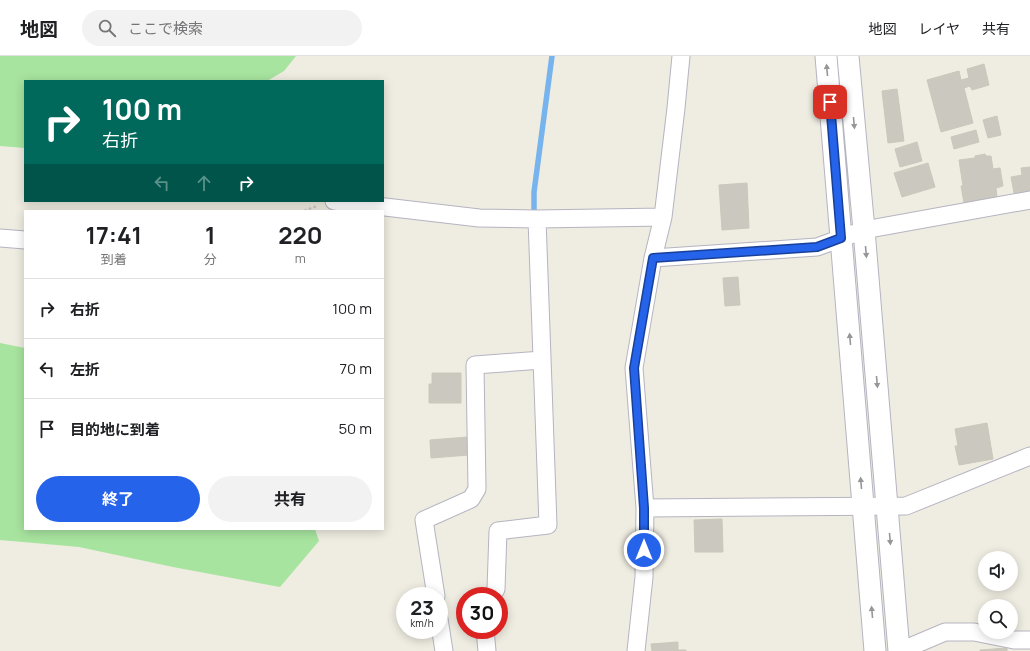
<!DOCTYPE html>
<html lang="ja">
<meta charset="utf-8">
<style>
body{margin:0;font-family:Manrope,"Noto Sans JP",sans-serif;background:#f2f2f2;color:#202124;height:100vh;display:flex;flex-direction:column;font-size:15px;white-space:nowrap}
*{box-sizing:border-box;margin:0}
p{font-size:13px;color:#757577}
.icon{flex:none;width:22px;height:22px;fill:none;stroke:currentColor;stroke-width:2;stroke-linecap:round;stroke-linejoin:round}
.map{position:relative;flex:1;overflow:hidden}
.drawer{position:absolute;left:24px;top:154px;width:360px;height:320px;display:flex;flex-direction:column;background:#fff;border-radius:0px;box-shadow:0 2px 10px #0003}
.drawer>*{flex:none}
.top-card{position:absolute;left:24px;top:24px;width:360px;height:122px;border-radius:0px;box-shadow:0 2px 10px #0003;background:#00695c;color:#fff;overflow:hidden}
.fabs{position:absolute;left:978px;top:495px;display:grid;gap:8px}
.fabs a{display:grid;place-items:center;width:40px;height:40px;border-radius:50%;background:#fff;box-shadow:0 2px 10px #0003;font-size:20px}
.speed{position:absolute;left:396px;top:531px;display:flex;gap:8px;font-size:20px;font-weight:700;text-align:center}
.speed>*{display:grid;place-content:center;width:52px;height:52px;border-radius:50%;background:#fff;box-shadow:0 2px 10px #0003;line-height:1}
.speed small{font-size:10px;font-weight:400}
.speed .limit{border:6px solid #d22;background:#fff;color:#111}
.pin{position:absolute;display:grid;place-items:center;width:34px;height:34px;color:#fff;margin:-17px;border-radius:8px;box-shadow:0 2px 6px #0006}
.me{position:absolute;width:44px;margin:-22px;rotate:0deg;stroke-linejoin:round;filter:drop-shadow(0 0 3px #0008)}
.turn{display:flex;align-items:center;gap:14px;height:84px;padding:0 12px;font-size:18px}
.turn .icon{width:52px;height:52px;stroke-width:2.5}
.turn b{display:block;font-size:28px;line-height:34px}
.lanes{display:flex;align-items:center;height:38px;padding:0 12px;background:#0003;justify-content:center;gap:20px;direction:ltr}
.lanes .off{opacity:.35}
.eta{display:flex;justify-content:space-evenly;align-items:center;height:68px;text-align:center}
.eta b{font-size:24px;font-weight:700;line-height:28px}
.primary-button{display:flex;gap:8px;margin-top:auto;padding:8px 12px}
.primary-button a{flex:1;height:46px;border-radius:24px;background:#2563eb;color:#fff;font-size:16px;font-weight:700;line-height:46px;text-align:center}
.primary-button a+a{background:#f2f2f2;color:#202124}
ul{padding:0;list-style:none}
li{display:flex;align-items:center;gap:12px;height:60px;padding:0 12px;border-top:1px solid #e0e0e0}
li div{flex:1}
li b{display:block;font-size:15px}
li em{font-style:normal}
header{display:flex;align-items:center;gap:24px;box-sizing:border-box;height:56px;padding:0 20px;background:#fff;border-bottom:1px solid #e0e0e0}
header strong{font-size:19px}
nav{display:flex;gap:22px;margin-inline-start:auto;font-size:14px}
.search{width:280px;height:36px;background:#f2f2f2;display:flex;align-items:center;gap:10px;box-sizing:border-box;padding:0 14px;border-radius:22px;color:#757577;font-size:15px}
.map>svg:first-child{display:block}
.green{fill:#a7e49f}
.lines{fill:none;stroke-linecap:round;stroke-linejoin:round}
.stream{stroke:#77b4ee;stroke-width:5.5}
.building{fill:#cbc8c0;stroke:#cac8ba}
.minor-casing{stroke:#b5b4c1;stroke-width:19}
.tertiary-casing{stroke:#b5b4c1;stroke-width:23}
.path{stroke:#cdcdcd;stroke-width:2.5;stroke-dasharray:3 2;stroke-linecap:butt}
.minor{stroke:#fff;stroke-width:17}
.tertiary{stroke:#fff;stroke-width:21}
.oneway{fill:#969696}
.route-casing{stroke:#184099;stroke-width:10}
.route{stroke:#2563eb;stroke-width:7}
</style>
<header>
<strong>地図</strong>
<div class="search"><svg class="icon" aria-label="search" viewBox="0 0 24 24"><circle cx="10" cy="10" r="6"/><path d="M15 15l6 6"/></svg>ここで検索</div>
<nav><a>地図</a><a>レイヤ</a><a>共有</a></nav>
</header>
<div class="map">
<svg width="1030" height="595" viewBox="0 0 1030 595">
<rect width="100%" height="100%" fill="#efece1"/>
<!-- green -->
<path class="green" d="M0,0H296L284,15L267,25H25V92L0,90Z
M0,287L25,292V473H315L319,485L280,531L173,511L79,491L0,484Z"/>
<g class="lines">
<!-- stream -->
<path class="stream" d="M534,154V136L552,0"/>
</g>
<!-- building -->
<path class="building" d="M984,8L989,29L972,34L970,30L964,32L973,67L941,76L927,24L959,15L961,24L969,22L967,13Z
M897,33L904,85L888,87L882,35Z
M997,60L1001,79L988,82L983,64Z
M976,74L979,86L954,93L951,81Z
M917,86L922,105L900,111L895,93Z
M985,98L986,100H991L993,113L1000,112L1003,130L996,132L997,142L964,147L961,130H963L959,104L975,102V100Z
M928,107L935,131L902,141L894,117Z
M1030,111V140L1015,142L1011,121L1022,119L1021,112Z
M747,127L749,172L722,174L719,129Z
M738,221L740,249L725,250L723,222Z
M432,317H461V347H429V328H432Z
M987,367L993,403L959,409L955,390H958L955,373Z
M468,381L469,399L431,402L430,384Z
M722,463L723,496H695L694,464Z
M678,586V594H686V595H652L651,588Z
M1007,592V595H980V594Z"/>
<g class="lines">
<!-- minor casing -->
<g class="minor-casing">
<path id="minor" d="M334,145L479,162L537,163L663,161
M0,182L25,184
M653,202L817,191L864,174L1030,144
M645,452L906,450L1030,400
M436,540L424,464L471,443L477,433L475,309L542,304
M492,540L496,533L498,475L548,469L537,163
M439,563L444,595
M485,574L487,595
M636,595L644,521L645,452L634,312L653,202L663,161L676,52L681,0
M900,595L945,576H974L1014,584H1030"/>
</g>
<!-- tertiary casing -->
<g class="tertiary-casing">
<path id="tertiary" d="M826,0L875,595
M848,0L864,174L899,595"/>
</g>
<!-- path -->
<path class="path" d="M304,155L317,150"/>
<!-- minor -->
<use href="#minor" class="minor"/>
<!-- tertiary -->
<use href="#tertiary" class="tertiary"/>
</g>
<!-- one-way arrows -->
<defs><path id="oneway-solid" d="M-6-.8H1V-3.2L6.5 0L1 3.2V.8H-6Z"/></defs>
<g class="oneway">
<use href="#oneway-solid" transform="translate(827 14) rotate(-95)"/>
<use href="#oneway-solid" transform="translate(854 67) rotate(85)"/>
<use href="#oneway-solid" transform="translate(866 196) rotate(85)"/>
<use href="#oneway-solid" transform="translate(850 283) rotate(-95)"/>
<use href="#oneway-solid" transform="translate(877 326) rotate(85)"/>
<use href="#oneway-solid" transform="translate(861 427) rotate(-95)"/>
<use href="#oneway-solid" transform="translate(890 483) rotate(85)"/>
<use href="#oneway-solid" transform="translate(872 556) rotate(-95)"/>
</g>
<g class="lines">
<!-- route casing -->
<g class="route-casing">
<path id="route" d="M644,494V452L634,312L653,202L817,191L841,182L830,46"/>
</g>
<!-- route -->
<use href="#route" class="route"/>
</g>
</svg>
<div class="fabs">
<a><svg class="icon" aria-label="sound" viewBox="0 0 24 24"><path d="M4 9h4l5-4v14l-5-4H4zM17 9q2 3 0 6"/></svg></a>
<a><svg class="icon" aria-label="search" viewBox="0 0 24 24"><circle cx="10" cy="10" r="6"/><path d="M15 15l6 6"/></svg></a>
</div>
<div class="speed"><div>23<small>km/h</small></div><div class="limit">30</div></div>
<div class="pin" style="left:830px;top:46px;background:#d93025"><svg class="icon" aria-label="arrive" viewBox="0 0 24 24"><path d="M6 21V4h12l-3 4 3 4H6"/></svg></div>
<svg class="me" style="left:644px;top:494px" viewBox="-20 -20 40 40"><circle r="17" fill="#2563eb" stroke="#fff" stroke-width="3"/><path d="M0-11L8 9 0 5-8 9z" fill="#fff"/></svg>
<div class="top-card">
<div class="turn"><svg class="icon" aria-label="right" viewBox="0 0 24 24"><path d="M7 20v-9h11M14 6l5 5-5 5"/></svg><div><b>100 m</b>右折</div></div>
<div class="lanes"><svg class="icon off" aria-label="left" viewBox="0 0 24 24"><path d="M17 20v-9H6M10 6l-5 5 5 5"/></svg><svg class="icon off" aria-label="ahead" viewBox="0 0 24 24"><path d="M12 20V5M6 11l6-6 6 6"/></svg><svg class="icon" aria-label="right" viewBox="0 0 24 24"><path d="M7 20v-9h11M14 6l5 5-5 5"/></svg></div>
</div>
<section class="drawer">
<div class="eta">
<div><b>17:41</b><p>到着</p></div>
<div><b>1</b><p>分</p></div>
<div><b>220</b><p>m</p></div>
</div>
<ul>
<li><svg class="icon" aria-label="right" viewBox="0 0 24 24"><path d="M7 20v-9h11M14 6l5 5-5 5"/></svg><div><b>右折</b></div><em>100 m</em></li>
<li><svg class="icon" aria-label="left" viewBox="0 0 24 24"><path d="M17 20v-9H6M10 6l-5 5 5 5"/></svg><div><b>左折</b></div><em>70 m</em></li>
<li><svg class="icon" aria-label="arrive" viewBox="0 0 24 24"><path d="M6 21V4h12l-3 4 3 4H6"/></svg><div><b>目的地に到着</b></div><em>50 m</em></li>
</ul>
<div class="primary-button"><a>終了</a><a>共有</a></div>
</section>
</div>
